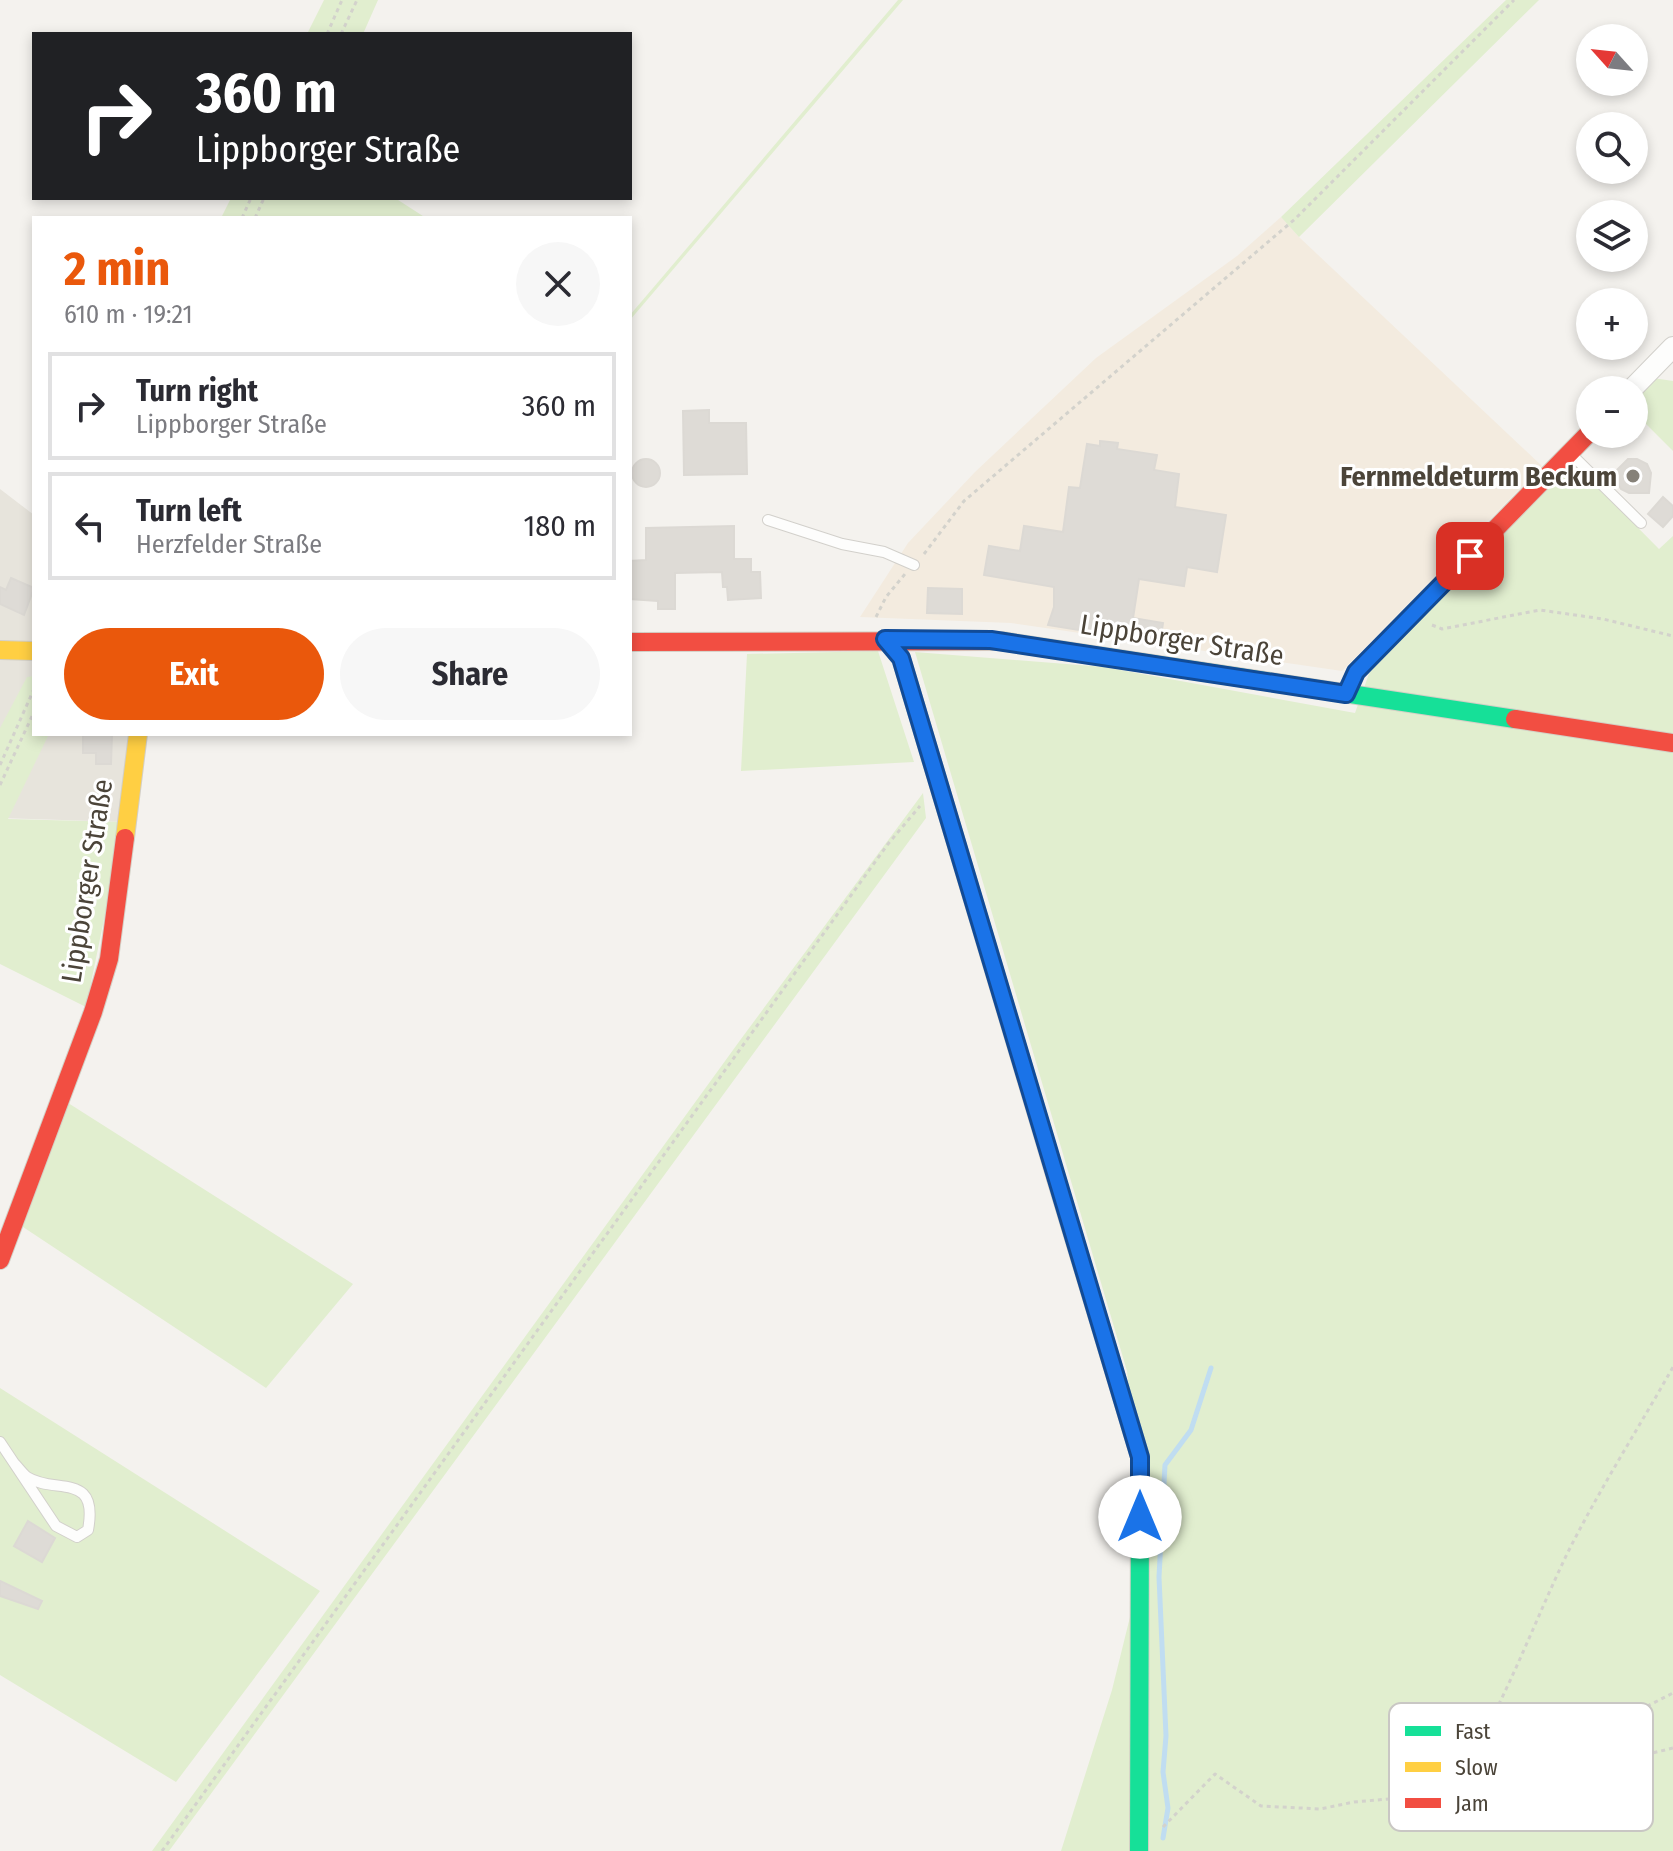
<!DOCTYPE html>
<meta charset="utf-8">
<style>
body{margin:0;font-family:"Fira Sans Condensed",sans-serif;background:#f7f7f7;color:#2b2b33;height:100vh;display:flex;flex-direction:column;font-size:30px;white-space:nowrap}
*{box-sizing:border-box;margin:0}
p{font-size:26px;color:#7c7c81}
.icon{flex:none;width:44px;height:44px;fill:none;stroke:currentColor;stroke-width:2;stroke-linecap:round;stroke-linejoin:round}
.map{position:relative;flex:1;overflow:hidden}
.details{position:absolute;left:32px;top:216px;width:600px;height:520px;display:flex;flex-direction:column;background:#fff;border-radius:0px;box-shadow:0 4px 12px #0003}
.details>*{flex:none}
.banner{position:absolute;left:32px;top:32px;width:600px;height:168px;border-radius:0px;box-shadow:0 4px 12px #0003;background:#202124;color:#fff;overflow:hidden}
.needle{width:52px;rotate:297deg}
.fabs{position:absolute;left:1576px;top:24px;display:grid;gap:16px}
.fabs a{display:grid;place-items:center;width:72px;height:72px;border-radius:50%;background:#fff;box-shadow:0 4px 12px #0003;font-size:40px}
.pin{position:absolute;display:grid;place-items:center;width:68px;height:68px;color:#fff;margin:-34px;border-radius:16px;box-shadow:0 4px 12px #0006}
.me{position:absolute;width:88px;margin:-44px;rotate:0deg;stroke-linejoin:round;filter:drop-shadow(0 0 6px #0008)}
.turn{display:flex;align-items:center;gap:28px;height:168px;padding:0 32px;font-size:36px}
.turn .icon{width:104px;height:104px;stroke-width:2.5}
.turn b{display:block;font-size:56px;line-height:68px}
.round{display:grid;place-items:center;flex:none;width:84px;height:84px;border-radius:42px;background:#f7f7f7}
.summary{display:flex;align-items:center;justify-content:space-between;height:136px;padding:0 32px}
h1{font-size:48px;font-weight:700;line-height:60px;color:#ea580c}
.button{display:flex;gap:16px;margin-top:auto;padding:16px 32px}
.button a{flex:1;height:92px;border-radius:48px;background:#ea580c;color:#fff;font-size:32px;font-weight:700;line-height:92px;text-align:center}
.button a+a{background:#f7f7f7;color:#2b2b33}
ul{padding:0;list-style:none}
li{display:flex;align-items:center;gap:24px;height:108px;margin:0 16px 12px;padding:0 16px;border:4px solid #e1e1e2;border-radius:0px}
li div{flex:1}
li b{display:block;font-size:30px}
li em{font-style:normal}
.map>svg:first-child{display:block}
.residential{fill:#e7e4dc}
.commercial{fill:#f3ebdf}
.green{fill:#e1eecf}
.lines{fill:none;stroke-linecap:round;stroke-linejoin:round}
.stream{stroke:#c0ddf1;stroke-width:5}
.building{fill:#dedbd6;stroke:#dcd9d4;stroke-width:2}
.lane-casing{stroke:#d2d0cb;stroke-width:12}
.street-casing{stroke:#d2d0cb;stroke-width:22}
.fast-casing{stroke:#d3cfc5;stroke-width:20}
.slow-casing{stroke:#d3cfc5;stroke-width:20}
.jam-casing{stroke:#d3cfc5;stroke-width:20}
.path{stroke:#d3d2cc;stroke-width:3;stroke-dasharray:4 4;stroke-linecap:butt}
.lane{stroke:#fdfdfc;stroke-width:10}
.street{stroke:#fdfdfc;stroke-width:20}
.fast{stroke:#16e098;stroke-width:18}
.slow{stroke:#ffcf43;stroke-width:18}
.jam{stroke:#f24e42;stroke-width:18}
.route-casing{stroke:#114b97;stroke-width:20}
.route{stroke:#1a73e8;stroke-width:14}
.poi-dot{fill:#868178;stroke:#fff;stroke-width:3}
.labels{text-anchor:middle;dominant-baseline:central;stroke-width:6;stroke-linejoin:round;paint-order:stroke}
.poi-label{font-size:28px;font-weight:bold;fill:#4b4439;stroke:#fff;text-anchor:end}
.street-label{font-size:28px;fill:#4b4439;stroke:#fff}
.key{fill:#fff;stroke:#c9c7c4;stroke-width:2}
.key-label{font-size:22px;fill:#4b4439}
</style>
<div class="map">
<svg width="1673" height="1851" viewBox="0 0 1673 1851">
<rect width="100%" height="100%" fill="#f4f2ee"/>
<!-- residential -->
<path class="residential" d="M0,489L34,515V734H132L124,822L0,818Z"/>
<!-- commercial -->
<path class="commercial" d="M1281,217L1299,237L1542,466L1342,671L1011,623L860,617L908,543L975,472L1096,358L1237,256Z"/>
<!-- green -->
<path class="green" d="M324,0H378L363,34H307Z
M898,0H903L630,320V315Z
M1506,0H1539L1299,237L1281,217Z
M231,198H395L426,218H221Z
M1653,378L1673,381V451L1634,412V397Z
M1573,462L1659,549L1673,536V1851H1061L1112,1690L1146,1552L1127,1371L915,652L1104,667L1355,713L1371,668Z
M878,651L914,762L741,771L747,654Z
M34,676V734H49L8,819L124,822L86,1007L0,964V728L27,677Z
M923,793L926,818L169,1851H152L741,1039Z
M65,1101L353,1284L266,1388L17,1223Z
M0,1388L320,1591L176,1782L0,1675Z"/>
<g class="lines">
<!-- stream -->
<path class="stream" d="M1163,1838L1168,1808L1163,1772L1166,1736L1159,1577L1165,1465L1191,1430L1211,1368"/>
</g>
<!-- building -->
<path class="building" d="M709,410V423H746L747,474L684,475L683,411Z
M1100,441L1118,443L1117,449L1157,455L1154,470L1179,474L1175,507L1226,515L1217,572L1187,567L1184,586L1139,579L1133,618L1163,623L1160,643L1048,625L1054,607V587L984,575L989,546L1020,551L1024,526L1063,532L1069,487L1080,488L1087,444L1100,446Z
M1628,459H1637L1647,464L1651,473L1649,493H1629L1621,489L1616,480V471Z
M632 473a14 14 0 1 1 28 0a14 14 0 1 1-28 0Z
M1663,497L1673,506V516L1663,527L1648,514Z
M734,526V559H751V572H760L761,598L728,600L727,587H723L722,572L675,573V609H658V601L630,599V561L646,560V528Z
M11,578L34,588L24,615L0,604V587L6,590Z
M928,588L962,589V614L927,613Z
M83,734H112L111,764H96V753H83Z
M28,1521L55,1538L42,1562L14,1546Z
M0,1581L42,1601L38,1609L0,1596Z"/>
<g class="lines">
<!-- lane casing -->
<g class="lane-casing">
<path id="lane" d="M1571,454L1641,523
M768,520L842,544L884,552L914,565
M0,1442L56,1526L77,1537L88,1530C99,1471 55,1495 27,1477C23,1474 18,1467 14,1463"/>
</g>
<!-- street casing -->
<g class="street-casing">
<path id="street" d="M1631,390L1673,347"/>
</g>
<!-- fast casing -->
<g class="fast-casing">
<path id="fast" d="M1001,641L1515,719
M1139,1851L1140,1493"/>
</g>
<!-- slow casing -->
<g class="slow-casing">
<path id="slow" d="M0,650L34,651
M125,838L138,734
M1056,1178L1140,1457V1493"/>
</g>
<!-- jam casing -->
<g class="jam-casing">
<path id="jam" d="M885,639L901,658L1056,1178
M630,642L1001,641
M1346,694L1356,672L1590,432
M1515,719L1673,743
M0,1260L93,1012L109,959L125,838"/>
</g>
<!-- path -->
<path class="path" d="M327,34L342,0
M341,34L357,0
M242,218L251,198
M255,218L264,198
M924,554L964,501L1295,219L1514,0
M876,617L886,597L905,574
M1432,625L1442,629L1540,610L1603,619L1673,636
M0,765L34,689
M0,785L34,712
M1488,1728L1515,1713L1570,1726L1622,1719L1673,1693
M1495,1785L1514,1751L1539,1719
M1446,1794C1499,1721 1528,1635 1567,1554C1599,1490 1638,1429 1673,1367
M1163,1827L1215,1774L1261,1806L1320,1809L1354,1802L1446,1794L1599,1766L1673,1748
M162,1851L888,844L920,806"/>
<!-- lane -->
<use href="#lane" class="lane"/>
<!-- street -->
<use href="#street" class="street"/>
<!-- fast -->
<use href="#fast" class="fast"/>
<!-- slow -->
<use href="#slow" class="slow"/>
<!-- jam -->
<use href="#jam" class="jam"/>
</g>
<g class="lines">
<!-- route casing -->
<g class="route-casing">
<path id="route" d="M1140,1517V1457L901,658L885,639L991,640L1346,694L1356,672L1470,556"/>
</g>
<!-- route -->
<use href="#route" class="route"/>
</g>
<!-- markers -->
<circle class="poi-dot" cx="1633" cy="476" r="8"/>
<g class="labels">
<!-- poi labels -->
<g class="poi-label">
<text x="1617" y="476">Fernmeldeturm Beckum</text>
</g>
<!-- street labels -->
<g class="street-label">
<text transform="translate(1182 640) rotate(9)">Lippborger Straße</text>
<text transform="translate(87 881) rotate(-81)">Lippborger Straße</text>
</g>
</g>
<!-- legend -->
<rect x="1389" y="1703" width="264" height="128" rx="12" class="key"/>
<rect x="1405" y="1726" width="36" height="10" fill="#16e098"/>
<rect x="1405" y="1762" width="36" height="10" fill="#ffcf43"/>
<rect x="1405" y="1798" width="36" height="10" fill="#f24e42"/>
<g class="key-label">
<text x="1455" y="1739">Fast</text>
<text x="1455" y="1775">Slow</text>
<text x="1455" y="1811">Jam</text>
</g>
</svg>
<div class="fabs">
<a><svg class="needle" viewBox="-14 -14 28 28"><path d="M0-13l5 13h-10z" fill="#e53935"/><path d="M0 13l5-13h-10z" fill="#7c7c81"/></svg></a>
<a><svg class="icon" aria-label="search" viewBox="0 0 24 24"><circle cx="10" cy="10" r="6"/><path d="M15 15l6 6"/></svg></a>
<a><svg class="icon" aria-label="layers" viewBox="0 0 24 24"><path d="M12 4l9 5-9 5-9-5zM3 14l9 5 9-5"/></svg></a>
<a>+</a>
<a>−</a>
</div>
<div class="pin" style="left:1470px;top:556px;background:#d93025"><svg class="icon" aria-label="arrive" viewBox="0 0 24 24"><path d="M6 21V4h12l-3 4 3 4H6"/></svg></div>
<svg class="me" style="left:1140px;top:1517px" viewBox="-20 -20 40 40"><circle r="19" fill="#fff"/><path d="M0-13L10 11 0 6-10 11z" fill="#1a73e8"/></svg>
<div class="banner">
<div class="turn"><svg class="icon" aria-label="right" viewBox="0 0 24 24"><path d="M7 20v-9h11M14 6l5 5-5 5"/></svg><div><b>360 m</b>Lippborger Straße</div></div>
</div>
<section class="details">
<div class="summary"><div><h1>2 min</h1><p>610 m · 19:21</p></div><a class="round"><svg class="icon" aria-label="close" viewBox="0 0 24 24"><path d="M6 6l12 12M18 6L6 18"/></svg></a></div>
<ul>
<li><svg class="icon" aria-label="right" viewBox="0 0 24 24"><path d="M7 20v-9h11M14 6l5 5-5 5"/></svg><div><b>Turn right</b><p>Lippborger Straße</p></div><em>360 m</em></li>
<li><svg class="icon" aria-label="left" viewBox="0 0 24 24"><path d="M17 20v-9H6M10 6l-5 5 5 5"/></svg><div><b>Turn left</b><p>Herzfelder Straße</p></div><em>180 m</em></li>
</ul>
<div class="button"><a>Exit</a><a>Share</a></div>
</section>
</div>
